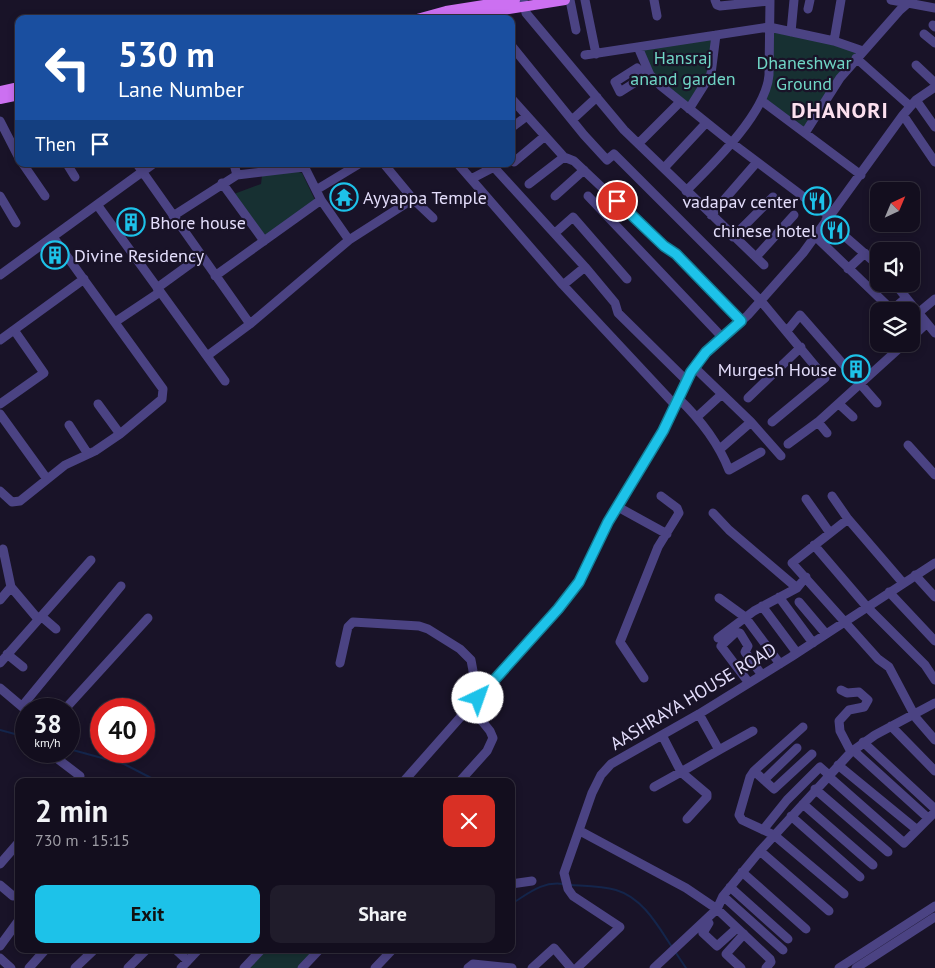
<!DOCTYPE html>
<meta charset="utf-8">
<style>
body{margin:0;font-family:"PT Sans",sans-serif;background:#201c2b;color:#f1f3f6;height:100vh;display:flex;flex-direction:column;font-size:19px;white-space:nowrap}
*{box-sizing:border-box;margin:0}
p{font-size:16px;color:#9d9ca4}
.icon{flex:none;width:28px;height:28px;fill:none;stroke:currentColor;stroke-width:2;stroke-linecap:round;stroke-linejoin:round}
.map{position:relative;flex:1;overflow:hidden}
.details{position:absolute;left:15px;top:778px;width:500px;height:175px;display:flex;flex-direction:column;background:#130e1e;border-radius:10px;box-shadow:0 2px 8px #0003,0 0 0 1px #322e3c}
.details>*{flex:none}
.banner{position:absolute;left:15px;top:15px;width:500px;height:152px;border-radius:10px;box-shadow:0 2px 8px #0003,0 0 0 1px #322e3c;background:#1a4fa0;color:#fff;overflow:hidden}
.needle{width:32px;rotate:44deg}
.tools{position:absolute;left:870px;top:182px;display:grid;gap:10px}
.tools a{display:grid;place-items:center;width:50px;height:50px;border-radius:10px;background:#130e1e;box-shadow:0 2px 8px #0003,0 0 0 1px #322e3c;font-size:25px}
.speed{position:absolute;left:15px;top:698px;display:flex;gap:10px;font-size:25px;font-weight:700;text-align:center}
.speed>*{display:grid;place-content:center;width:65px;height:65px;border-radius:50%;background:#130e1e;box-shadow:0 2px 8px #0003,0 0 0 1px #322e3c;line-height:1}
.speed small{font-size:12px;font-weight:400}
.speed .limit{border:8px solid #d22;background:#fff;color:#111}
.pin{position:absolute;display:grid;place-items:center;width:42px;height:42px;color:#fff;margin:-21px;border:2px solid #fff;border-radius:50%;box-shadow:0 1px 5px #0007}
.me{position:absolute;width:55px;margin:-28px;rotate:42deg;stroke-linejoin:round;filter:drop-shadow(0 0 4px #0008)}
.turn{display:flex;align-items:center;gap:18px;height:105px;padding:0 20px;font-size:22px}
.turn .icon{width:65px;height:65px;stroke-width:2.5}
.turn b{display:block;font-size:35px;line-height:42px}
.then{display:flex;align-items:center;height:48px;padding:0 20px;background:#0003;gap:10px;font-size:19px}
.round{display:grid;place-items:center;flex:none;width:52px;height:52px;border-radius:10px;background:#201c2b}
.headline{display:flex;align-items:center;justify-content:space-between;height:85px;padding:0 20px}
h1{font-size:30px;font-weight:600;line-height:38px}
.primary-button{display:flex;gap:10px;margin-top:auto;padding:10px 20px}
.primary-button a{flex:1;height:58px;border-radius:10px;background:#1dc2e9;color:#111;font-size:20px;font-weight:600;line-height:58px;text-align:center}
.primary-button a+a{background:#201c2b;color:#f1f3f6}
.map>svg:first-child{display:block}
.green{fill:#173032}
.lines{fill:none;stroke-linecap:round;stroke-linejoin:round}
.stream{stroke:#14254b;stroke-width:2}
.minor{stroke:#4b4383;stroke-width:9}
.major{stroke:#cc70f1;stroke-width:10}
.route-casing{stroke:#137e97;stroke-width:12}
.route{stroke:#1dc2e9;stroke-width:9}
.labels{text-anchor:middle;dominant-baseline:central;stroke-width:4.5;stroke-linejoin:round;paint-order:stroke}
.park-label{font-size:18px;fill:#70d6c6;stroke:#191328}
.poi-label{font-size:18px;fill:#e4defc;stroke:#191328;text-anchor:start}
.street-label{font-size:18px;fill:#e4defc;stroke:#191328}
.district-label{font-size:22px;font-weight:bold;letter-spacing:1px;fill:#fce0ef;stroke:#191328}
</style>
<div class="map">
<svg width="935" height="968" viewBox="0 0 935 968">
<rect width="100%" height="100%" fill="#191328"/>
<!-- green -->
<path class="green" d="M773,31L858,50L805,130L766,101Z
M713,38L710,72L689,105L652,74L641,49Z
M296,171L302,173L315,200L264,236L234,194L261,184L262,176Z
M264,949H303L314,954L300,968H246Z"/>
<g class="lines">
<!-- stream -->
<path class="stream" d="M0,730L26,737
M69,749L124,764L157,781
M570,885C585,886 602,886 616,890C643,898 658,926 672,947
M511,904C528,894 542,881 563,884
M676,953L686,968"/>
<!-- minor -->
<path class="minor" d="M523,0L526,13L624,130L764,265
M570,0L576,30
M585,0L596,54
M654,0L657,16
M715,0L717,5L720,6L770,1
M891,0L908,3
M808,9L810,0
M933,25L935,27
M791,32L794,0
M924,34L935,43
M834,41L841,0
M511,45L584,135L607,160L614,154L761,301L825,378L772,422
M638,47L650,75L661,86L732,143L829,216
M585,55L769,27L834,41L863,51
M856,58L910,106
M916,65L935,83
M640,72L642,78L620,92L615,82L637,68L640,72L647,68
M511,98L564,157L574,161L664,246L676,254L741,321
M916,100L935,127
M762,101L861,175
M689,109L711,74L716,35
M903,115L935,162
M572,120L597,97
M0,121L19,158
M511,128L527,116
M805,133L840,78L900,10L908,3L935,8
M639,143L680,102
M514,162L545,136
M23,164L45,196
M67,164L75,177
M137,164L250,324
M234,164L237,175
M303,164L321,200L349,240
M384,164L413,199L433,218
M458,164L563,285L675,405
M491,164L585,267L615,303L618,313L687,381
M664,168L706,123
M471,179L494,167
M222,183L264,241
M529,184L564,157
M316,190L359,164
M686,191C713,164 766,113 769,75L770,0
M0,196L16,223
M555,196L584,170
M588,196L722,337
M98,206L225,381
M711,215L757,162
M173,216L237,175L304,167
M826,220L879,266
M555,233L573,217L627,279
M815,236L892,310L906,298
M733,237L773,197
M756,257L794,215
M848,269L865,253
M0,275L153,164
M215,276L321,200
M895,284L935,333
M563,285L585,267
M157,288L201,256
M917,314L935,299
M115,322L160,292
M787,331L800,315L877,403
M911,338L926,324
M0,340L84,279
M207,356L250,324L349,240L413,199
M694,367L751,422L781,456
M678,398C700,419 718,442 729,470L761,452
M748,398L801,347
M0,404L44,373L14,330
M98,404L120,434
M839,404L853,417
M0,414L47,479
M697,417L722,394
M818,422L827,433
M69,425L88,454
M788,444L818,422L904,344
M908,445L935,475
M720,449L751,422
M0,491L12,502L20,501L65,465L95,451L120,434L162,399L163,389L53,237
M832,496L848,519L903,583
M806,499L830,533
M618,507L667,534
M713,513L729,530L797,588
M848,519L792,563L878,659L889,667L916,718L935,740
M814,545L867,607L925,665L935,680
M3,549L11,587L38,619
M915,575L935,597
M889,592L935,641
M779,597L813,643
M719,598L745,617L780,664
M0,600L11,587
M799,602L826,634
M762,606L797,653
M41,616L56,629
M718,638L754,611L797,588L806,577
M7,654L23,667
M0,663L91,560
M340,663L348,627L353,622L419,626L428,629L460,649L471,660L478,698
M644,678L620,642L658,547L679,513L677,508L661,496
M749,683L721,646L736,632L740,633L748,646L745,652L762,675
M0,688L26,710
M841,690L847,693L859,692L868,700L864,707L849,710L839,721L840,731L851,752
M23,705L121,586
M65,709L148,618
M699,714L719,750L753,731
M891,726L935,771
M803,727L754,771L750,777L739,815L742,820L774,835L844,894
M662,735L681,772L719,750
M863,742L935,809
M853,750L928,818
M52,751L59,760L80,776L75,781
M838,765L916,829
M754,771L774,789L812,754
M828,776L904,843L935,812
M764,780L797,748
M404,781L465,712L473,710
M460,781L487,751L493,738L490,731L473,710V704L559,609L579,582L608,522L655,446L697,362L748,315L803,253L903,115L916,100L935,87
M654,787L681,772L707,794V797L687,819
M815,789L888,852
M803,804L873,865
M791,816L860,877
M763,830L787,800L820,767L829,775
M580,831L686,888L717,909L770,959L771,962L766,968
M760,851L829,911
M0,864L19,842
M742,872L806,929
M511,884L532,881
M0,885L13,896
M730,887L788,939
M723,896L783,950
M709,923L703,933L717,946L737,928
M0,946L19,920
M175,949L188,961
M0,958L11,968
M29,968L46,949
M75,968L95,949
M128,968L147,949
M181,968L199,949
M244,968L262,949
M302,968L320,949
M375,968L393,949
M468,968L473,964L512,968
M532,968L554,948L571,968
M577,968L620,927L573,896L568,889L564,873L592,793L601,775L611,764L699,714L791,657L935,563
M654,968L717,909L723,896L760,851L851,752L875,735L935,703
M741,968L726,954L744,934
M839,968L935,906
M856,968L935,917"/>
<!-- major -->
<path class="major" d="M417,19L446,11L515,0
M446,19L565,0
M0,91L19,87
M0,99L19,95"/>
</g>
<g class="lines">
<!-- route casing -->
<g class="route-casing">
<path id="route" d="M478,698L558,609L579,582L608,522L663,431L691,372L706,352L741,321L676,254L664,246L617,201"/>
</g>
<!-- route -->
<use href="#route" class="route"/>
</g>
<!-- icons -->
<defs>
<g id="temple-ring" transform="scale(1.4375)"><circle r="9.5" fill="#191328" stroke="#1dc2e9" stroke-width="1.5"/><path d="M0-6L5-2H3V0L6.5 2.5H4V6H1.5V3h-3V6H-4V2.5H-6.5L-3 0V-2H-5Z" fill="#1dc2e9"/></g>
<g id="restaurant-ring" transform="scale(1.4375)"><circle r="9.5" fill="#191328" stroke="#1dc2e9" stroke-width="1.5"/><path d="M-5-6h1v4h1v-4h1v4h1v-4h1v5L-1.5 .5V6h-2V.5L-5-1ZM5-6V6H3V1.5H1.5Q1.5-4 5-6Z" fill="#1dc2e9"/></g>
<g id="building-ring" transform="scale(1.4375)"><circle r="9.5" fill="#191328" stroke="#1dc2e9" stroke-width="1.5"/><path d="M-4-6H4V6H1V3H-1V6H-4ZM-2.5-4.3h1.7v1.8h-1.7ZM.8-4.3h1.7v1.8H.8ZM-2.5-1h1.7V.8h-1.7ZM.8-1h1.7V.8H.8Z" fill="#1dc2e9"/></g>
</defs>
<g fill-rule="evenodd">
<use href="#temple-ring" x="344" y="197"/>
<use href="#restaurant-ring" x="817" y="201"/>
<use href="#building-ring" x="131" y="222"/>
<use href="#restaurant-ring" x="835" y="230"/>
<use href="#building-ring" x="55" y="255"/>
<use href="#building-ring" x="856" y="369"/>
</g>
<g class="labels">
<!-- park labels -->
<g class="park-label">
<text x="683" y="57">Hansraj<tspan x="683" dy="21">anand garden</tspan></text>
<text x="804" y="62">Dhaneshwar<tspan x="804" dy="21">Ground</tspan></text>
</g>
<!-- poi labels -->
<g class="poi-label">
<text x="363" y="197">Ayyappa Temple</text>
<text x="798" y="201" text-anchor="end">vadapav center</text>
<text x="150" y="222">Bhore house</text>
<text x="816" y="230" text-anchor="end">chinese hotel</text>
<text x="74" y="255">Divine Residency</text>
<text x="837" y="369" text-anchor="end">Murgesh House</text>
</g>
<!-- street labels -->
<g class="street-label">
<text transform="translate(693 696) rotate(-31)">AASHRAYA HOUSE ROAD</text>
</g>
<!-- district labels -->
<g class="district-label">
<text x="840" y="110">DHANORI</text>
</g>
</g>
</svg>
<div class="tools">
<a><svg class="needle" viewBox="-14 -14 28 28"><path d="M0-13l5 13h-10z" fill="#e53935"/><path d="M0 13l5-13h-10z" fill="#9d9ca4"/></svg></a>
<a><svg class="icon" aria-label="sound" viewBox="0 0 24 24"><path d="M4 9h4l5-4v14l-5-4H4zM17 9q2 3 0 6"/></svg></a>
<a><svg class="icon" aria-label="layers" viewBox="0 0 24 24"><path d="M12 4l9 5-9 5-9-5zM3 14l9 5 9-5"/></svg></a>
</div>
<div class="speed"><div>38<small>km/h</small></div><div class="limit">40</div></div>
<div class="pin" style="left:617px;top:201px;background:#d93025"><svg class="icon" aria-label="arrive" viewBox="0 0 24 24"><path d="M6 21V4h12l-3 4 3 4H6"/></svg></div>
<svg class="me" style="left:478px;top:698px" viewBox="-20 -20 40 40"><circle r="19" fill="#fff"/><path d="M0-13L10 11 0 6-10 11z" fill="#1dc2e9"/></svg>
<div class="banner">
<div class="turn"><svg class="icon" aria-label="left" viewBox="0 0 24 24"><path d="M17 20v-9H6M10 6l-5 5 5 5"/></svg><div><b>530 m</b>Lane Number</div></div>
<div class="then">Then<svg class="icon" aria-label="arrive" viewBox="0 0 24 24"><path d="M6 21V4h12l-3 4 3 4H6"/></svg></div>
</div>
<section class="details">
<div class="headline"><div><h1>2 min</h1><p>730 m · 15:15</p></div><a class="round" style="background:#d93025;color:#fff"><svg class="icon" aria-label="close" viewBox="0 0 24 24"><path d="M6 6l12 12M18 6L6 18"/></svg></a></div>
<div class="primary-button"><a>Exit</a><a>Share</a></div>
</section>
</div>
